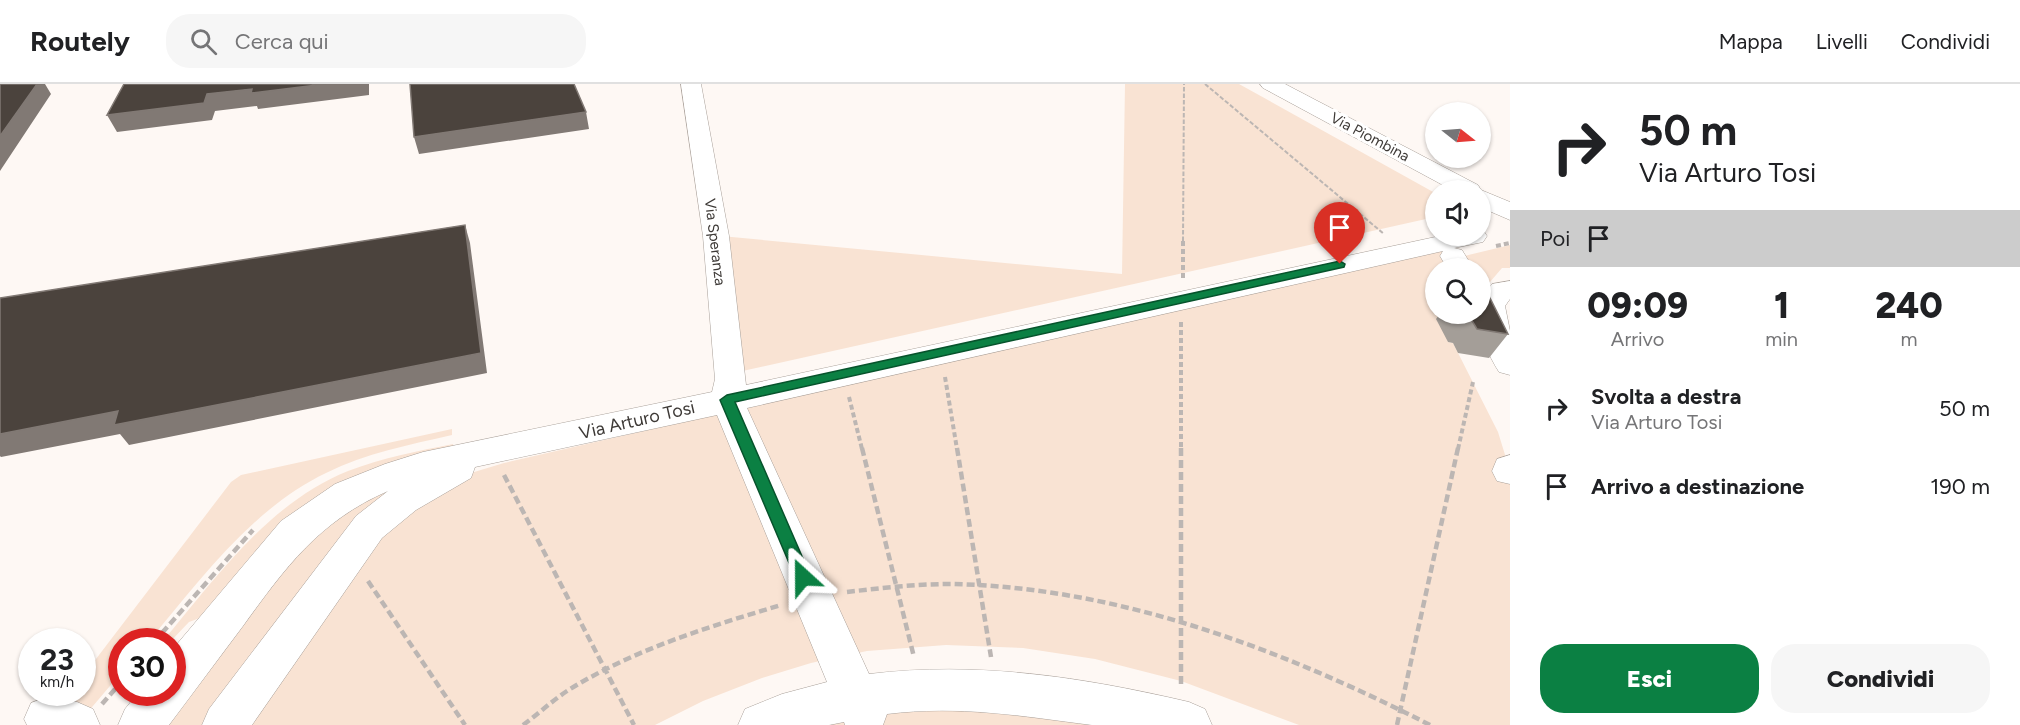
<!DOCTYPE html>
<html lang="it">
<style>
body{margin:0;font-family:Figtree,sans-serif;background:#f6f6f6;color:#202124;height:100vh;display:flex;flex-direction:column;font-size:22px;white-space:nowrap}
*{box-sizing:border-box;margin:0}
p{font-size:20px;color:#757577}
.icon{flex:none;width:33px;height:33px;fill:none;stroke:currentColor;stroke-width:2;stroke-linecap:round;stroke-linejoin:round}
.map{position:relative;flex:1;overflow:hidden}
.details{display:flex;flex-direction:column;background:#fff;width:510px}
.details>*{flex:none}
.hud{background:#fff;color:#202124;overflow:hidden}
.needle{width:39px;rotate:107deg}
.fabs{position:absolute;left:1425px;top:18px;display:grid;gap:12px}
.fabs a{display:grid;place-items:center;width:66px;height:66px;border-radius:50%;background:#fff;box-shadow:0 2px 4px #0004;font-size:30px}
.speed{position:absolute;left:18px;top:544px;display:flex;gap:12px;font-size:30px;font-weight:700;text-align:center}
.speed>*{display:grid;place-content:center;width:78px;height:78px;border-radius:50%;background:#fff;box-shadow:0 2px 4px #0004;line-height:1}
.speed small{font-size:15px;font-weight:400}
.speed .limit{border:9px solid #d22;background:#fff;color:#111}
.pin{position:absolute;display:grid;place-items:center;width:51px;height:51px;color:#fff;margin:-62px -26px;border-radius:50% 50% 50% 0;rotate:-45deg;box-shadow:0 0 6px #0007}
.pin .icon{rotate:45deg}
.me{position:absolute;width:66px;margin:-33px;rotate:336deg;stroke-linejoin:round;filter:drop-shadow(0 0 4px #0008)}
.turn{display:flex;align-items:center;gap:21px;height:126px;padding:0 30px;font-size:27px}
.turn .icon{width:78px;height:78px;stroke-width:2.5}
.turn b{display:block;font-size:42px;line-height:51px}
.then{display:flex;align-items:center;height:57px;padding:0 30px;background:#0003;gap:12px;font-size:22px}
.eta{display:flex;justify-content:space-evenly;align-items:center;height:102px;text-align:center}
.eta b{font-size:36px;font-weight:800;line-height:42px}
.button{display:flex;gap:12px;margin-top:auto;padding:12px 30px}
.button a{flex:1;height:69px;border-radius:24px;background:#0b8043;color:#fff;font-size:24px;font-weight:800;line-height:69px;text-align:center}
.button a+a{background:#f6f6f6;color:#202124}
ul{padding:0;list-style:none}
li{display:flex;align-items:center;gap:18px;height:78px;padding:0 30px}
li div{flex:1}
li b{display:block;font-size:22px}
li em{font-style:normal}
header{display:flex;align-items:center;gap:36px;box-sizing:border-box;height:84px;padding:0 30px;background:#fff;border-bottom:2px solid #e0e0e0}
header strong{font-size:28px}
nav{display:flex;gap:33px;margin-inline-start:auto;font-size:21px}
.search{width:420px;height:54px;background:#f6f6f6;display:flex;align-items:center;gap:15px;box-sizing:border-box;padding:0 21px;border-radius:24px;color:#757577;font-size:22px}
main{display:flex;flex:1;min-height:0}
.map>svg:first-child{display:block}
.green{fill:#f9e3d3}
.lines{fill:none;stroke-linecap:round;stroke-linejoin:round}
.minor-casing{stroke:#a89f98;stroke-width:1}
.path-far2{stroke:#bcb6b3;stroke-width:2;stroke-dasharray:4.5 2;stroke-linecap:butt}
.path-far1{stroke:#bcb6b3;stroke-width:4;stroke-dasharray:5 3;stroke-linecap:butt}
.path{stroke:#bcb6b3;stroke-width:4.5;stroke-dasharray:8 4;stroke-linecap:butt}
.minor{fill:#fff;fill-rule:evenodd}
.wall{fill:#a49e98}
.shaded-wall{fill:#817974}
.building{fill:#4b433d;stroke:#817974;stroke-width:1.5}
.route{fill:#0b8043;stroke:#07532c;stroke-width:1.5}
.labels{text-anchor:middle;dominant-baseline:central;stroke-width:6;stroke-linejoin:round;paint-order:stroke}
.far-street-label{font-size:15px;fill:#3e3a37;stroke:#fff}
.street-label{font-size:18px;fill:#3e3a37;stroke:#fff}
</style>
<header>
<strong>Routely</strong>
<div class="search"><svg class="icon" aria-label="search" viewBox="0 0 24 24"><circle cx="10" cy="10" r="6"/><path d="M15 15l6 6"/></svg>Cerca qui</div>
<nav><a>Mappa</a><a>Livelli</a><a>Condividi</a></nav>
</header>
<main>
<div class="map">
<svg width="1510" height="641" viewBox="0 0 1510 641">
<rect width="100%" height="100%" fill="#fef8f4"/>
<!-- green -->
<path class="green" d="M1125,0H1239L1435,109V133L738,288L721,152L1122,190Z
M1510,161V184H1502L1490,198L1481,201L1480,184H1462L1456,174Z
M1441,165L1451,184H1436V230H1438L1448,258L1453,259L1498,348L1510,387V641H1299L1181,597L1095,575L1023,564L946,561L867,567L811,579L762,594L703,617L655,641H239L374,454L461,392L504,379Z
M452,345V351C409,361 366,369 326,389C251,425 200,497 148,558H122L121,589L87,629L58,624L70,609H82L83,592L231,398L241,391Z
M453,360L454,367L414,376L216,528L189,538L170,558H162C216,494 267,420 348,387C382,374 418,367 453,360Z
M410,393L210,641H155L317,442Z
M981,620L1138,641H823L881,628Z"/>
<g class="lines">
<!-- minor casing -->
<g class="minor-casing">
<path id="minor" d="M681,0H701L729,152L746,301L1440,152H1480V146H1483L1487,152L1483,158L1454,164L1462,166L1473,184H1447L1440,172L1443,167L747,324L869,590C978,577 1082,593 1189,618L1205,625L1212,641C1173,641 1131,641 1092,641C1021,632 959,621 887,630L883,641H845L844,638L829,641H738L745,625L782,610L827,598L717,331L475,383L471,394L416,426L382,454L252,641H202L209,625L356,432L388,407C319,437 285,484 243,542C218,575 194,608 169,641H118L125,625L138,609H172V566L281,437L335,400L385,380L423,368L712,308L715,295L703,152Z
M1260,0H1285L1478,101L1481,106L1510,118V136L1480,123V106H1452L1263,4Z
M1510,197V215L1505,222L1510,247V291L1499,288C1488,271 1480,250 1477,230H1480V216L1492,200Z
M1510,371V400L1497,397L1492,387L1497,375Z
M47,613L77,618L93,625L100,641H27L24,635L31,619Z"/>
</g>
<!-- path-far2 -->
<path class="path-far2" d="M1205,0L1384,150
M1183,157L1184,0"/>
<!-- path-far1 -->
<path class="path-far1" d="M1496,162L1510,159
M1183,194V156
M1181,238V365
M945,293L957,365
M849,313L862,365
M1458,365L1473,298"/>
<!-- path -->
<path class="path" d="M862,364L914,573
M957,364L991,573
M1181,364V602
M504,391L634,641
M368,497L465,641
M847,508C881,504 916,500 951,500C1119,503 1283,566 1430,641
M154,558L253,446
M102,620L122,597
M523,641C538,630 552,617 567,607C632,566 708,543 781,521
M1397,641L1458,364"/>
<!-- minor -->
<use href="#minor" class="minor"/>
</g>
<!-- wall -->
<path class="wall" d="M1438,230H1480L1508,250L1489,274L1458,269L1453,259L1448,258L1436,235L1439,231Z"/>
<!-- shaded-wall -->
<path class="shaded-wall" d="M37,0H45L51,10L0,87V52Z
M325,0H369V11L258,25L257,22L215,27L212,36L117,48L107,31L207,10L252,5Z
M586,28L589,45L419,70L414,53Z
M465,141L470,159L487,289L129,361L120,350L1,373L0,372V350Z"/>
<!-- building -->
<path class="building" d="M0,0H37L0,52Z
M124,0H325L251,9L252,5L207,10L204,19L107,31Z
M410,0H574L586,28L414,53Z
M465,141L481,269L114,341L118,327L0,350V214Z
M1480,205L1486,206L1508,250L1477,245L1471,235L1466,234L1463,230H1480Z"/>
<!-- route -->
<path class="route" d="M1340,177L1345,180L1344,183L735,318L811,493L809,498H797L795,493L720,316L727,311Z"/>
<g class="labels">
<!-- far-street labels -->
<g class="far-street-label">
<text transform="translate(1370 53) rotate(28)">Via Piombina</text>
<text transform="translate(715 158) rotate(83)">Via Speranza</text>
</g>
<!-- street labels -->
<g class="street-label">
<text transform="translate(637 336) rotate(-13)">Via Arturo Tosi</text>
</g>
</g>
</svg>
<div class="fabs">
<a><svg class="needle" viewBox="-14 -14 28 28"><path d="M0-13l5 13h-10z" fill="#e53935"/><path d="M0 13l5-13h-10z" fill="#757577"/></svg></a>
<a><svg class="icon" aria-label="sound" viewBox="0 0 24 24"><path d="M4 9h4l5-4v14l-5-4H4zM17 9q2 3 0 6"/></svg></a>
<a><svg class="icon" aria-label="search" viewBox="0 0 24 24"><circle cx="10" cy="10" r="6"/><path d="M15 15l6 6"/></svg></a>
</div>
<div class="speed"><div>23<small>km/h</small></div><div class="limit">30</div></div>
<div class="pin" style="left:1340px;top:180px;background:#d93025"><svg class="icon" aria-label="arrive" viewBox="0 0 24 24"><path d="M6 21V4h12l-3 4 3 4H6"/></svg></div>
<svg class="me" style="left:803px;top:493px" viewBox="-20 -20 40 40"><path d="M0-17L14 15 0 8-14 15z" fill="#0b8043" stroke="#fff" stroke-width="4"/></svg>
</div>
<section class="details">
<div class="hud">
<div class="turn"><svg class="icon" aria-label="right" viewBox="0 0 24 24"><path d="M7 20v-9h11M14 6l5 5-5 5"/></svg><div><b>50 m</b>Via Arturo Tosi</div></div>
<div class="then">Poi<svg class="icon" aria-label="arrive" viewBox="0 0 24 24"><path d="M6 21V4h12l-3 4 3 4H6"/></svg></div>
</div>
<div class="eta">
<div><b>09:09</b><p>Arrivo</p></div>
<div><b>1</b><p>min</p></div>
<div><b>240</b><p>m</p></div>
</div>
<ul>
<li><svg class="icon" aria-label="right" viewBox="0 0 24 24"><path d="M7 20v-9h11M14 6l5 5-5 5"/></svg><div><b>Svolta a destra</b><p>Via Arturo Tosi</p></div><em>50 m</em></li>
<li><svg class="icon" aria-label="arrive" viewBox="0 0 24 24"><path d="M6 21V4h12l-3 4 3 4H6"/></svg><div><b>Arrivo a destinazione</b></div><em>190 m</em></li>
</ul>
<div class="button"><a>Esci</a><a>Condividi</a></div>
</section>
</main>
